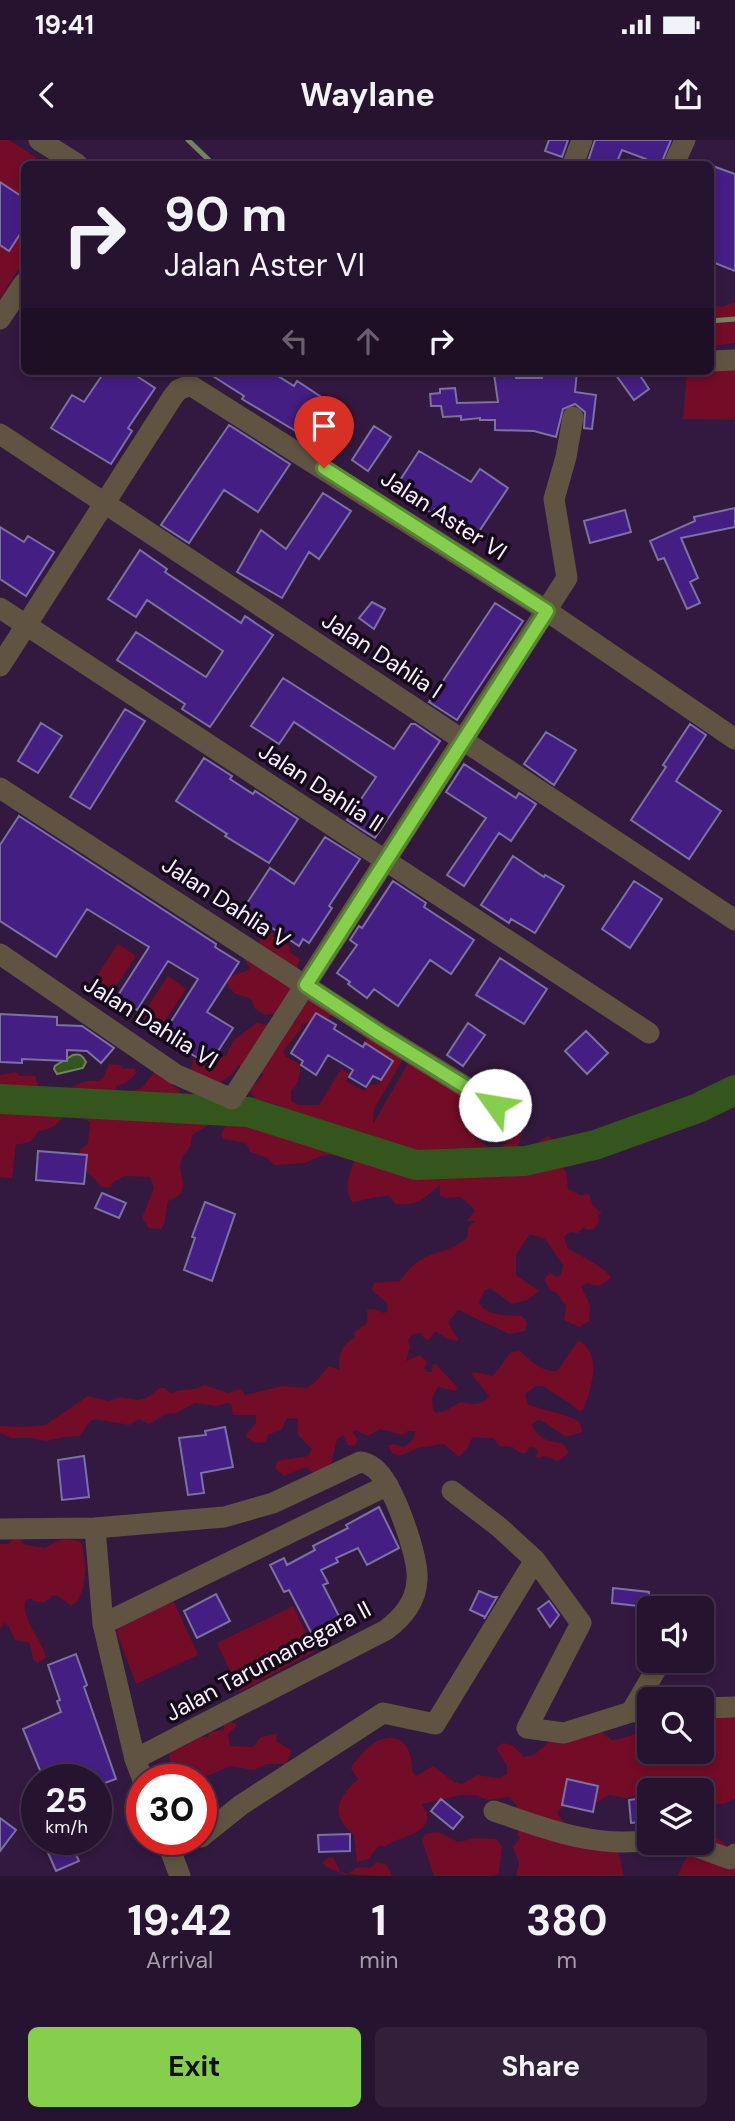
<!DOCTYPE html>
<style>
body{margin:0;font-family:"DM Sans",sans-serif;background:#32203b;color:#f1f3f6;height:100vh;display:flex;flex-direction:column;font-size:26px;white-space:nowrap}
*{box-sizing:border-box;margin:0}
p{font-size:23px;color:#a49eaa}
.icon{flex:none;width:38px;height:38px;fill:none;stroke:currentColor;stroke-width:2;stroke-linecap:round;stroke-linejoin:round}
.map{position:relative;height:1736px;overflow:hidden}
.sheet{display:flex;flex-direction:column;background:#26132f;flex:1}
.sheet>*{flex:none}
.banner{position:absolute;left:21px;top:21px;width:693px;height:214px;border-radius:10px;box-shadow:0 4px 10px #0003,0 0 0 2px #42324b;background:#26132f;color:#f1f3f6;overflow:hidden}
.buttons{position:absolute;left:637px;top:1456px;display:grid;gap:14px}
.buttons a{display:grid;place-items:center;width:77px;height:77px;border-radius:10px;background:#26132f;box-shadow:0 4px 10px #0003,0 0 0 2px #42324b;font-size:35px}
.speed{position:absolute;left:21px;top:1624px;display:flex;gap:14px;font-size:35px;font-weight:700;text-align:center}
.speed>*{display:grid;place-content:center;width:91px;height:91px;border-radius:50%;background:#26132f;box-shadow:0 4px 10px #0003,0 0 0 2px #42324b;line-height:1}
.speed small{font-size:18px;font-weight:400}
.speed .limit{border:10px solid #d22;background:#fff;color:#111}
.pin{position:absolute;display:grid;place-items:center;width:60px;height:60px;color:#fff;margin:-72px -30px;border-radius:50% 50% 50% 0;rotate:-45deg;box-shadow:0 0 7px #0007}
.pin .icon{rotate:45deg}
.me{position:absolute;width:77px;margin:-38px;rotate:302deg;stroke-linejoin:round;filter:drop-shadow(0 0 5px #0008)}
.turn{display:flex;align-items:center;gap:24px;height:147px;padding:0 28px;font-size:32px}
.turn .icon{width:91px;height:91px;stroke-width:2.5}
.turn b{display:block;font-size:49px;line-height:60px}
.lanes{display:flex;align-items:center;height:66px;padding:0 28px;background:#0003;justify-content:center;gap:35px;direction:ltr}
.lanes .off{opacity:.35}
.eta{display:flex;justify-content:space-evenly;align-items:center;height:119px;text-align:center}
.eta b{font-size:42px;font-weight:700;line-height:49px}
.cta{display:flex;gap:14px;margin-top:auto;padding:14px 28px}
.cta a{flex:1;height:80px;border-radius:10px;background:#85cf4c;color:#111;font-size:28px;font-weight:700;line-height:80px;text-align:center}
.cta a+a{background:#32203b;color:#f1f3f6}
.status{display:flex;justify-content:space-between;align-items:center;height:49px;padding:0 35px;background:#26132f;direction:ltr}
.status svg{height:19px;fill:currentColor}
header{display:flex;justify-content:space-between;align-items:center;height:91px;padding:0 28px;background:#26132f;font-size:32px;font-weight:700}
.map>svg:first-child{display:block}
.green{fill:#720c27}
.water{fill:#34551b;stroke:#6f845f;stroke-width:2}
.lines{fill:none;stroke-linecap:round;stroke-linejoin:round}
.stream{stroke:#6f845f;stroke-width:5}
.river{stroke:#34551b;stroke-width:30}
.building{fill:#441e82;stroke:#7c71a2;stroke-width:2}
.minor{stroke:#605341;stroke-width:21}
.route-casing{stroke:#568731;stroke-width:18}
.route{stroke:#85cf4c;stroke-width:12}
.labels{text-anchor:middle;dominant-baseline:central;stroke-width:7;stroke-linejoin:round;paint-order:stroke}
.street-label{font-size:23px;fill:#f9f0ff;stroke:#150a1a}
</style>
<div class="status"><b>19:41</b><svg viewBox="0 0 49 12"><path d="M0 12V9h3v3zM5 12V6h3v6zM10 12V3h3v9zM15 12V0h3v12zM26 1h20v11H26zM47 4h2v5h-2z"/></svg></div>
<header><svg class="icon" aria-label="back" viewBox="0 0 24 24"><path d="M15 5l-7 7 7 7"/></svg>Waylane<svg class="icon" aria-label="share" viewBox="0 0 24 24"><path d="M12 15V3M7 8l5-5 5 5M5 13v7h14v-7"/></svg></header>
<div class="map">
<svg width="735" height="1736" viewBox="0 0 735 1736">
<rect width="100%" height="100%" fill="#33193f"/>
<!-- green -->
<path class="green" d="M0,0H9L46,24H24V121L0,158Z
M735,162V203L711,206V164L722,167Z
M735,211V280L683,279L687,231H710Z
M272,793C282,797 290,801 290,812L300,819L297,829L299,844L285,872L265,875L254,868C252,853 244,859 234,853C233,852 228,845 227,844L228,838C235,833 243,834 250,828L244,820L259,804L261,798Z
M118,804L136,816L106,861L88,849Z
M168,836L186,849L156,894L138,881Z
M304,861H317L338,870L330,877L301,884V889L283,911L285,916L301,925L298,942L291,951V961L298,965H319L341,929L349,934L346,941L364,951L369,945L379,944L392,924L363,904L369,894L406,914L374,969L373,984L411,918L494,968L474,996L488,1007L501,1008L511,998L507,988L512,980H520L523,991L518,1006H533L548,996L557,1001L561,1000L549,1021L532,1022L523,1028L514,1030L524,1034L539,1024L561,1026L566,1032L568,1049L580,1055L589,1054L593,1066L602,1073L598,1075L599,1082L594,1089L587,1090L584,1087L578,1093L570,1092L564,1097L568,1109C579,1114 605,1128 611,1137C603,1146 599,1148 588,1143L581,1146L590,1165L589,1181L579,1187L564,1180L566,1164L563,1163L557,1153L550,1150L544,1139L550,1133L557,1137L561,1135L563,1125L545,1099L530,1094L516,1115V1135L539,1151L527,1160L512,1164L490,1148L484,1151L479,1162C486,1177 507,1175 522,1176L527,1183L525,1191L509,1194L458,1170L448,1182L459,1201L447,1199L435,1191L429,1200L425,1199L420,1193L413,1194L408,1200L410,1207L406,1221L420,1215L427,1222L424,1229L427,1232H432V1225L436,1224L457,1247L456,1251L438,1247L432,1258L433,1270L436,1273L445,1271L460,1262C472,1265 481,1266 489,1256L472,1235L473,1232L493,1236L511,1212L520,1211C531,1221 541,1232 557,1231L576,1204L579,1201C603,1213 591,1251 583,1270L579,1271C568,1260 556,1256 544,1246H536L525,1254L528,1265C536,1267 574,1277 578,1281C582,1285 581,1287 582,1292L566,1297L542,1281L538,1280L532,1284C536,1298 549,1302 562,1303L568,1311V1314L558,1321L545,1316L538,1318L535,1316L538,1313L537,1309L530,1307L525,1313H521L512,1307L500,1306L493,1298C486,1299 478,1296 472,1298L467,1309L459,1317L444,1304L418,1308L400,1316L392,1313L388,1306L392,1304L405,1307L414,1298L415,1291H408L402,1295L380,1289L368,1296L355,1290L353,1293L358,1299L355,1306L348,1305L343,1295L337,1299L330,1330L314,1334L306,1327L284,1336L275,1328L277,1321L308,1316L312,1309L298,1295V1279L287,1278L282,1289L268,1295L266,1302L255,1303L245,1296L256,1283V1275H233L231,1264L227,1263L216,1266L195,1263L177,1273L166,1274L149,1284L139,1279L129,1285L94,1279L88,1283L80,1296L65,1297L46,1301L31,1298H12L0,1293V1286L23,1287L45,1285L88,1256L109,1261L121,1257L138,1260L146,1258L160,1248H165L171,1254C182,1246 193,1253 204,1245L228,1253L241,1249L245,1255L283,1246L306,1248L314,1243L329,1226L340,1230C337,1215 342,1205 355,1197L354,1193C365,1182 369,1189 367,1170L375,1169L384,1173L388,1171L387,1163L372,1150L374,1143L400,1141C422,1107 441,1119 467,1098L468,1087L476,1081H467L475,1070L461,1057L446,1058L440,1055V1045C422,1059 421,1066 395,1064L390,1056C384,1054 362,1061 352,1062C344,1049 349,1034 354,1022L349,1012L321,1016L305,1023L275,1025L267,1018L250,1012L246,1003L223,999L221,995C226,982 238,977 244,965L264,964L278,969L281,966L256,959L249,950L264,934L255,930L246,933L239,925L232,934L219,943L194,933L191,929L193,919L214,927L220,918L226,916L233,901L256,883C278,885 299,896 300,865Z
M109,924L120,925L124,929L135,928L136,933C131,940 125,945 116,946V951L121,954L142,948L155,931L179,950V964L184,965L209,958L211,964L207,972L216,976L213,982L192,995C192,1011 185,1009 181,1021C176,1033 195,1053 168,1061L164,1084L161,1089L149,1088L142,1078L154,1048L150,1037L125,1036L113,1042L111,1047C99,1049 100,1044 93,1037C89,1033 83,1030 79,1026L80,1010L88,1004L90,982L71,972H65C59,985 52,989 38,991C32,1002 29,1004 16,1004L12,1038L0,1037V935L16,932L19,936H35L40,951C65,962 73,937 98,941L103,938Z
M17,1397L26,1405L45,1408C58,1399 66,1396 81,1402C87,1416 88,1458 71,1466L58,1456L53,1455C44,1464 41,1464 30,1459L25,1461C22,1481 41,1498 46,1517L38,1523L33,1520L30,1503L15,1500L8,1485L4,1483L0,1489V1404H8Z
M174,1462L198,1515L136,1544L117,1493L119,1482L130,1475Z
M293,1466L315,1511L240,1552L217,1503Z
M702,1568L735,1571V1658C722,1667 715,1665 702,1658V1650H649V1655L644,1654L625,1658L609,1655L597,1662L571,1658L557,1673C567,1692 597,1698 616,1705C621,1715 620,1725 624,1736H516L519,1723L513,1707L520,1698L517,1695L520,1687L515,1669L517,1665L509,1657L487,1660L476,1655H461L422,1664C424,1668 426,1671 427,1675C430,1695 396,1697 386,1706H378L369,1719L357,1722L354,1695C329,1675 337,1658 358,1639L351,1629L352,1625C359,1618 366,1607 376,1602C400,1589 413,1608 412,1631L416,1636L433,1626L454,1642L462,1644L477,1635L499,1638L507,1634V1626L496,1608L503,1603L512,1605L524,1617L534,1615L556,1596L593,1586L612,1600C626,1598 643,1594 649,1579V1612H702Z
M231,1581L237,1585L228,1594L230,1606L253,1607L261,1597L277,1594L276,1601L292,1611L286,1624H267L254,1630L230,1626L199,1640L177,1638L170,1627L169,1613L174,1607L186,1606L191,1596L208,1597L209,1593L224,1589V1585Z
M438,1692L458,1702L476,1698L496,1699L502,1706L499,1733L494,1736H434L422,1701L425,1694Z
M713,1697L722,1701L735,1715V1736H678C685,1719 692,1699 713,1697Z
M329,1717L334,1718L341,1734L346,1735L357,1727L370,1728L377,1722L386,1724L392,1736C372,1736 333,1736 322,1723Z"/>
<!-- water -->
<path class="water" d="M73,915C80,913 83,916 86,922L83,928L57,934L54,929L55,926Z"/>
<g class="lines">
<!-- stream -->
<path class="stream" d="M188,0L213,24
M710,181L735,179"/>
<!-- river -->
<path class="river" d="M0,959L248,972L416,1025L525,1021L595,1005L698,968L735,950"/>
</g>
<!-- building -->
<path class="building" d="M549,0H568L562,17L545,11Z
M595,0H671L661,24H644L646,19L622,10L616,24H596L588,21Z
M710,25L735,34V131L710,121Z
M0,42L24,58V88L9,111L0,105Z
M105,231H129L155,248L128,288L132,291L111,324L51,288L72,255L84,262Z
M205,231H270L294,246L297,241L347,274L324,308L242,259L244,256Z
M515,231L516,238H542L543,233L577,232L575,252L596,255L592,289L584,288L585,272L575,264L563,269L556,297L534,291L495,290V280H480V278L461,280V276L443,277L441,266H431L430,254L440,253V249L455,248L457,263L498,262L494,234Z
M613,231H637L649,249L634,260Z
M229,285L290,324L258,372L224,350L189,403L161,385Z
M374,286L391,297L368,331L352,320Z
M419,311L471,342L480,329L508,348L476,396L435,369L432,373L393,351Z
M323,353L351,371L319,419L309,412L282,458L237,432L261,390L286,409Z
M735,368V387L681,398L698,438L690,442L700,463L687,469L664,418L658,420L650,401L695,381L694,377Z
M625,370L631,392L590,403L584,381Z
M0,387L24,402L28,396L54,412L26,456L0,439Z
M140,410L167,429L165,432L241,483L245,476L273,495L210,587L182,569L185,564L117,520L136,492L206,537L223,511L147,460L136,477L108,459Z
M372,462L385,469L374,489L359,478Z
M495,463L523,481L457,580L429,562Z
M283,538L394,609L411,584H415L440,601L375,698L347,680L376,637L294,582L279,604L251,586Z
M125,569L145,581L90,669L70,657Z
M41,583L62,596L38,633L18,621Z
M690,584L706,595L676,641L721,671L689,719L631,680L666,627L663,625Z
M546,592L576,610L554,645L524,624Z
M204,618L232,636L230,639L253,654L255,651L298,679L269,723L225,696L227,694L176,661Z
M464,624L516,658L519,653L536,664L511,701L499,693L464,746L447,735L486,678L446,652Z
M19,676L216,804L215,807L239,822L207,872L233,888L209,925L162,896L198,839L168,821L137,870L117,857L149,807L87,769L56,817L0,781V705Z
M325,697L360,719L329,766L332,768L309,803L303,799L299,806L266,784L261,792L238,777L270,728L294,744Z
M513,716L544,737L545,735L564,746L535,793L511,779L509,783L481,765Z
M393,741L426,763L424,767L474,800L451,834L430,820L398,866L374,849L367,858L348,844L350,842L337,833L357,805L350,800L359,786L362,788Z
M634,741L662,759L630,808L602,789Z
M500,818L547,849L524,884L476,855Z
M316,873L336,885L334,889L363,907L365,903L393,921L381,940L373,936L366,947L349,937L353,930L328,915L316,935L301,925L303,921L291,913Z
M0,874L57,877V885L82,886L114,908L101,923L87,911L67,910V921L22,919V923L0,922Z
M468,883L485,895L463,926L447,915Z
M586,891L608,913L587,934L565,911Z
M38,1011L87,1015L84,1044L36,1040Z
M102,1053L126,1063L119,1078L95,1068Z
M205,1062L235,1074L212,1141L184,1130L195,1098L192,1097Z
M225,1287L233,1327L201,1333L204,1353L188,1355L179,1298L206,1295L205,1291Z
M84,1316L89,1357L62,1360L58,1320Z
M379,1367L399,1408L367,1425L358,1408L336,1418L338,1422L321,1430L328,1443L323,1445L342,1482L314,1498L289,1450L284,1452L270,1425L284,1418L287,1425L315,1410L313,1406L348,1388L346,1385Z
M613,1448L649,1452L647,1467L612,1463Z
M479,1451L493,1457H497L484,1479L485,1477L470,1470Z
M216,1454L230,1481L197,1498L184,1471Z
M549,1461L559,1475L550,1487L538,1469Z
M76,1514L87,1545L84,1547L116,1639L96,1646V1640H44L23,1589L61,1572L57,1561L60,1560L48,1525Z
M567,1639L598,1646L593,1672L562,1665Z
M649,1657V1681L631,1683L629,1660Z
M441,1659L463,1677L453,1689L431,1671Z
M0,1678L16,1690L0,1711Z
M350,1694V1711L319,1712L318,1695Z
M42,1699H69L79,1721L56,1731Z"/>
<g class="lines">
<!-- minor -->
<path class="minor" d="M39,0L77,24
M573,24L582,0
M674,24L685,0
M0,179L24,143
M710,221L735,220
M0,294L735,780
M0,468L649,893
M0,526L172,258L178,250L190,245L547,471L735,599
M0,648L380,894L495,965
M0,814L175,934L232,959L567,438L554,359L566,317L573,277
M95,1388L103,1484L135,1619L143,1640
M0,1389L95,1388L224,1377L273,1363L360,1322C373,1323 382,1335 388,1346C399,1365 419,1419 417,1440C416,1462 403,1477 386,1490L135,1619
M535,1420L581,1483L527,1588L564,1593L631,1572L649,1571
M103,1484L388,1345
M702,1568L735,1567
M631,1572L661,1521
M494,1671C543,1688 597,1709 649,1700
M201,1697L241,1665L383,1573L435,1584L535,1420L499,1387L452,1351
M166,1699L180,1736
M686,1703L730,1719L735,1714"/>
</g>
<g class="lines">
<!-- route casing -->
<g class="route-casing">
<path id="route" d="M324,328L547,471L306,845L380,894L495,965"/>
</g>
<!-- route -->
<use href="#route" class="route"/>
</g>
<g class="labels">
<!-- street labels -->
<g class="street-label">
<text transform="translate(444 375) rotate(33)">Jalan Aster VI</text>
<text transform="translate(382 515) rotate(33)">Jalan Dahlia I</text>
<text transform="translate(321 647) rotate(33)">Jalan Dahlia II</text>
<text transform="translate(226 762) rotate(33)">Jalan Dahlia V</text>
<text transform="translate(151 882) rotate(32)">Jalan Dahlia VI</text>
<text transform="translate(268 1521) rotate(-28)">Jalan Tarumanegara II</text>
</g>
</g>
</svg>
<div class="buttons">
<a><svg class="icon" aria-label="sound" viewBox="0 0 24 24"><path d="M4 9h4l5-4v14l-5-4H4zM17 9q2 3 0 6"/></svg></a>
<a><svg class="icon" aria-label="search" viewBox="0 0 24 24"><circle cx="10" cy="10" r="6"/><path d="M15 15l6 6"/></svg></a>
<a><svg class="icon" aria-label="layers" viewBox="0 0 24 24"><path d="M12 4l9 5-9 5-9-5zM3 14l9 5 9-5"/></svg></a>
</div>
<div class="speed"><div>25<small>km/h</small></div><div class="limit">30</div></div>
<div class="pin" style="left:324px;top:328px;background:#d93025"><svg class="icon" aria-label="arrive" viewBox="0 0 24 24"><path d="M6 21V4h12l-3 4 3 4H6"/></svg></div>
<svg class="me" style="left:495px;top:965px" viewBox="-20 -20 40 40"><circle r="19" fill="#fff"/><path d="M0-13L10 11 0 6-10 11z" fill="#85cf4c"/></svg>
<div class="banner">
<div class="turn"><svg class="icon" aria-label="right" viewBox="0 0 24 24"><path d="M7 20v-9h11M14 6l5 5-5 5"/></svg><div><b>90 m</b>Jalan Aster VI</div></div>
<div class="lanes"><svg class="icon off" aria-label="left" viewBox="0 0 24 24"><path d="M17 20v-9H6M10 6l-5 5 5 5"/></svg><svg class="icon off" aria-label="ahead" viewBox="0 0 24 24"><path d="M12 20V5M6 11l6-6 6 6"/></svg><svg class="icon" aria-label="right" viewBox="0 0 24 24"><path d="M7 20v-9h11M14 6l5 5-5 5"/></svg></div>
</div>
</div>
<section class="sheet">
<div class="eta">
<div><b>19:42</b><p>Arrival</p></div>
<div><b>1</b><p>min</p></div>
<div><b>380</b><p>m</p></div>
</div>
<div class="cta"><a>Exit</a><a>Share</a></div>
</section>
